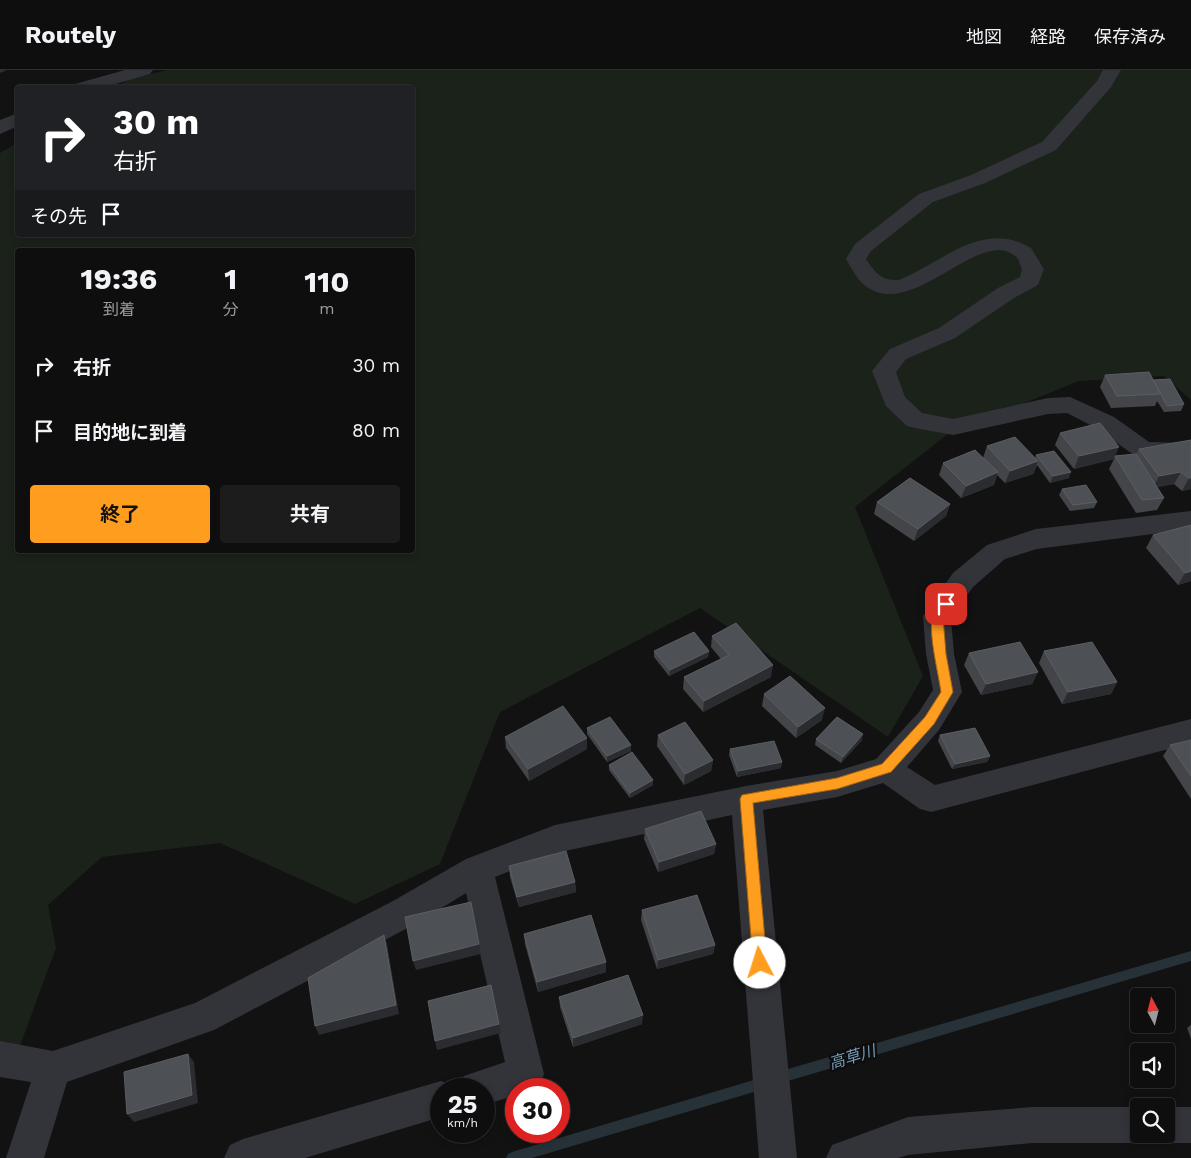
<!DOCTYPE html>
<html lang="ja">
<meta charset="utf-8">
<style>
body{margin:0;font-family:"Work Sans","Noto Sans JP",sans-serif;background:#1c1c1c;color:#f1f3f6;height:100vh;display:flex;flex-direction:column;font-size:19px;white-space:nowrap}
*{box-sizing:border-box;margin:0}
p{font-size:16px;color:#9b9c9e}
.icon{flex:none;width:28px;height:28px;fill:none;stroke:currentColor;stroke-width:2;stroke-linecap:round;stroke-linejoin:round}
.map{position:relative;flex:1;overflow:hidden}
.panel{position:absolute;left:15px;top:178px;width:400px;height:305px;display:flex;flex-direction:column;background:#0e0e0e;border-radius:5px;box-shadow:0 2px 8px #0003,0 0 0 1px #2e2e2e}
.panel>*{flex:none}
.banner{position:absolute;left:15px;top:15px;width:400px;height:152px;border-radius:5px;box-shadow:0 2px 8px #0003,0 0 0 1px #2e2e2e;background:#202124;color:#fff;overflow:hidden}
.needle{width:32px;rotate:353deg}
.buttons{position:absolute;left:1130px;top:918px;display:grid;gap:10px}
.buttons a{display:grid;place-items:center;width:45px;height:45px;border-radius:5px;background:#0e0e0e;box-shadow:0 2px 8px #0003,0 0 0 1px #2e2e2e;font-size:25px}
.speed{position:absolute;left:430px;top:1008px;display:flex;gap:10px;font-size:25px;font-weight:700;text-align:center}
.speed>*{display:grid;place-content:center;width:65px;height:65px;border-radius:50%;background:#0e0e0e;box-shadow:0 2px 8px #0003,0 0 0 1px #2e2e2e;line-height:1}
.speed small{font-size:12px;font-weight:400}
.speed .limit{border:8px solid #d22;background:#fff;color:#111}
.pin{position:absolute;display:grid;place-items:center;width:42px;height:42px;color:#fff;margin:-21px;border-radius:10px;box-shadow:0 2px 8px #0006}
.me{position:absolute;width:55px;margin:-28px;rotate:355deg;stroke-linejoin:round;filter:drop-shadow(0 0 4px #0008)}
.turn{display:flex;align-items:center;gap:18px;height:105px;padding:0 15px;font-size:22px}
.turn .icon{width:65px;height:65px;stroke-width:2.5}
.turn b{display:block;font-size:35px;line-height:42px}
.then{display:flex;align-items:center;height:48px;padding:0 15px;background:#0003;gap:10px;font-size:19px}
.eta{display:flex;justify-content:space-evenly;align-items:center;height:85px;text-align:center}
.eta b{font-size:30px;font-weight:700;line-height:35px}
.button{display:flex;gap:10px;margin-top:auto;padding:10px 15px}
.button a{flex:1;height:58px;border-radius:5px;background:#ff9d1e;color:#111;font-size:20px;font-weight:700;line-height:58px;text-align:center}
.button a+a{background:#1c1c1c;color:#f1f3f6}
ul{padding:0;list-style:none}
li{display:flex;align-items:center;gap:15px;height:65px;padding:0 15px}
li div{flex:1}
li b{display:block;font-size:19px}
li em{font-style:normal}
header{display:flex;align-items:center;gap:30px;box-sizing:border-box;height:70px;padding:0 25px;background:#0e0e0e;border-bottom:1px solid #2e2e2e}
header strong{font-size:24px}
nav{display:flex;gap:28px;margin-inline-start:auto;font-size:18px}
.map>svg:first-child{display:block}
.green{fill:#1a221a;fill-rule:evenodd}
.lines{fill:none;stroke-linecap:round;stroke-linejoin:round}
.stream{fill:#273238;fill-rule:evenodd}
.minor{fill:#323439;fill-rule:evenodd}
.wall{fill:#434549}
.shaded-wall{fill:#2b2c2f}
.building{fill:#4d5055;stroke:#5b5e64}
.route{fill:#ff9d1e;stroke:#a66614}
.labels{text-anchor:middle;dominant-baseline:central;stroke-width:5;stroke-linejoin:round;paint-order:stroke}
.near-water-label{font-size:16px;font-style:italic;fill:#759db4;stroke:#0d0d0e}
</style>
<header>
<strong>Routely</strong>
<nav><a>地図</a><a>経路</a><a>保存済み</a></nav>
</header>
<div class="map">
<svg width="1191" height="1088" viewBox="0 0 1191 1088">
<rect width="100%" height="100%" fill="#121213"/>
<!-- green -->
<path class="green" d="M168,0H1191V330L1164,306L1079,311L948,364L855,437L923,606L888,667L700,538L500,642L440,794L355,834L220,773L102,787L48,835L56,878L20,976L0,977V83L17,73L18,165H412V18L115,17L130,9ZM18,180H412V480H18Z"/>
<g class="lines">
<!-- stream -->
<path class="stream" d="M0,0H7L0,3Z
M1191,881V891L778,1014L774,1012L772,1008L774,1004L778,1002Z
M764,1007L768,1009L770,1013L768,1017L764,1019L532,1088H506L508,1084L512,1082Z"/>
<!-- minor -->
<path class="minor" d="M125,0H153L150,4L102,18H72L75,14Z
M1103,0H1121L1111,17L1056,80L985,113L933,132L871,181L866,189C875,203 882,211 899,210C941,193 983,149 1031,178L1044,199L1038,215L1014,228L955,268L906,289L896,302L905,327L922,343L953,349L1048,328L1070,327L1114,347L1149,372L1191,373V389L1144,388L1135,386L1098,359L1067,343L1048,344L953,365L915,358L907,356L886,336L872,301L890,279L939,258L998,218L1020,207L1022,199C1020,195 1019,188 1015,186C980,155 910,255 863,214C856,208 851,197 846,189L855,174L919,124L971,105L1042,72L1097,11Z
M18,43V56L0,64V50Z
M1191,441V459L1037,479L1005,489L973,517L951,548L954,584L962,622L939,660L907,697L935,715L1191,649V673L931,742L920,739L883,713L837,727L763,740L797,1088H759L732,745L556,783L495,807L544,1004L539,1017L534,1019H516V1025L484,1035V1019H459L464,1006L505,992L466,823L417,853L214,960L67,1012L44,1088H6L31,1012L0,1007V971L53,981L195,933L393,831L466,789L555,755L746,716L837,701L876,689L919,642L933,620L926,584L923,546L953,503L987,475L1036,459Z
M441,1011L454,1016L455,1019H441V1047L305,1088H224L230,1075L243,1069Z
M1032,1037H1139V1064H1166V1037H1191V1073H1166L1152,1067L1139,1073H1032L908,1085L898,1088H826L832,1075L908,1047Z"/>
</g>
<!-- wall -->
<path class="wall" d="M1105,305L1153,310L1184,334L1181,341L1164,342L1157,331L1155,336L1111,338L1100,317Z
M1060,363L1115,386L1136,384L1139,379L1191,370V419L1182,421L1174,414L1157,417L1164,428L1157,440L1136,443L1109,399L1114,389L1074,399L1055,375Z
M987,376L1035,388L1036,385L1069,408L1050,413L1037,395L1033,404L1005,413L997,405L994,415L961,428L939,405L943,393L983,388Z
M1062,419L1097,432L1094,438L1070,441L1059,425Z
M877,432L950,434L946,446L914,471L874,444Z
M1191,455V511L1178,515L1146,478L1153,465Z
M712,566L771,607L703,642L683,619L684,607L721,589L711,577Z
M654,581H709L708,587L669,606L654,587Z
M1044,581L1117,612L1111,624L1062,634L1039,593Z
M969,583L1038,602L1032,614L981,625L964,595Z
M764,624L822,650L796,668L762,636Z
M587,658L631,681L607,692L587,664Z
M658,665L713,690L711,701L684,715L657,676Z
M940,665L990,686L987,692L952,699L938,671Z
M505,667L587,679L529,711L506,678Z
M816,669L862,670L841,693L815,675Z
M1191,670V729L1163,686L1170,675Z
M730,679L782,692L781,698L737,707L729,685Z
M609,695L653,715L630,728L609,700Z
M645,759L716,774L714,784L658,802L644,769Z
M509,796L575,812L576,822L519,837L510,807Z
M642,840L715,875L713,884L657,899L641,850Z
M524,864L606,892V902L538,922L525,874Z
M559,927L642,954L573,977L560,937Z
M1191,955V969L1187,958Z"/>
<!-- shaded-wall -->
<path class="shaded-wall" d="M1119,377L1114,389L1074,399L1079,386Z
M1038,391L1033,404L1005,413L1010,401Z
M998,402L994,415L961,428L966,416Z
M1071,402L1069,408L1050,413L1053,406Z
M1181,402L1174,414L1153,418L1159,406Z
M1189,408H1191V419L1182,421Z
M950,434L946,446L914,471L918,459Z
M1191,501V511L1178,515L1185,503Z
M709,581L708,587L669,606L670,600Z
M773,595L771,607L703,642L704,631Z
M1038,602L1032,614L981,625L986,614Z
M1117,612L1111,624L1062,634L1068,622Z
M825,638L822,650L796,668L798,657Z
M863,664L862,670L841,693L843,687Z
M587,668V679L529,711L528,699Z
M631,675V681L607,692V686Z
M990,686L987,692L952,699L955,694Z
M713,690L711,701L684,715L685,704Z
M782,692L781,698L737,707L738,701Z
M653,710V715L630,728V723Z
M716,774L714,784L658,802L659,792Z
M575,812L576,822L519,837L517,827Z
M384,865L387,874L399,944L319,965L315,956Z
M479,874L481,884L416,900L413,891Z
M715,875L713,884L657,899L658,890Z
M606,892V902L538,922L537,912Z
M643,945L642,954L573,977V968Z
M499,954L501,963L437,980L435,971Z
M188,984L194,992L198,1033L134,1052L127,1044Z"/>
<!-- building -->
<path class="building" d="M1149,302L1161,324L1117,326L1105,305Z
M1170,309L1184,334L1167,336L1153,310Z
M1100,353L1119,377L1079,386L1060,363Z
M1015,367L1038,391L1010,401L987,376Z
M1191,370V408H1189L1181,402L1159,406L1139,379Z
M975,380L998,402L966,416L943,393Z
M1054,381L1071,402L1053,406L1036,385Z
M1136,384L1164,428L1142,430L1115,386Z
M910,408L950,434L918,459L877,432Z
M1086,415L1097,432L1073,435L1062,419Z
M1191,455V501L1185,503L1153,465Z
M736,553L773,595L704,631L684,607L729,585L712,566Z
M694,562L709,581L670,600L654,581Z
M1020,572L1038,602L986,614L969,583Z
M1092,572L1117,612L1068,622L1044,581Z
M790,606L825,638L798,657L764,624Z
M563,636L587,668L528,699L505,667Z
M610,647L631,675L607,686L587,658Z
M837,647L863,664L843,687L816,669Z
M685,652L713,690L685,704L658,665Z
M975,658L990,686L955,694L940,665Z
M1191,670V706L1170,675Z
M774,671L782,692L738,701L730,679Z
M632,682L653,710L630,723L609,695Z
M701,741L716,774L659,792L645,759Z
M566,781L575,812L517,827L509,796Z
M697,825L715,875L658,890L642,840Z
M471,832L479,874L413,891L405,847Z
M591,845L606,892L537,912L524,864Z
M384,865L396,935L315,956L308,908Z
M628,905L643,945L573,968L559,927Z
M491,915L499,954L435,971L428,931Z
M188,984L192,1025L127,1044L124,1002Z"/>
<!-- route -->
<path class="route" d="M946,530L951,534L943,547L946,584L953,622L934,654L891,702L837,719L753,733L767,893L765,898L760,900L755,898L753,893L740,729L742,725L837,708L882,694L925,647L941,622C938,601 929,568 932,547C932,541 940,531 946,530Z"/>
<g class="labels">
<!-- near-water labels -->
<g class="near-water-label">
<text transform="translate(852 987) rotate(-17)">高草川</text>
</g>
</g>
</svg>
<div class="buttons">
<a><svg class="needle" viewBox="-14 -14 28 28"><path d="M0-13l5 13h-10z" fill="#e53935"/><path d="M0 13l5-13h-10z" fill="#9b9c9e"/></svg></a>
<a><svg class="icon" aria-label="sound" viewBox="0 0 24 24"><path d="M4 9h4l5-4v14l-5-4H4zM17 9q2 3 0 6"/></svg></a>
<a><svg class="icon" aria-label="search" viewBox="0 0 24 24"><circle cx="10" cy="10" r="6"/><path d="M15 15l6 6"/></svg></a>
</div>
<div class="speed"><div>25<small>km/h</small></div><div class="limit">30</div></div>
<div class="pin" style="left:946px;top:534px;background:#d93025"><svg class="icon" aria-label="arrive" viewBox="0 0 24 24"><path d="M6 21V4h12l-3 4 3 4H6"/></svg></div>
<svg class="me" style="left:760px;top:893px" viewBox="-20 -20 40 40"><circle r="19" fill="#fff"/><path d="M0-13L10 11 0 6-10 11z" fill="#ff9d1e"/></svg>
<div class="banner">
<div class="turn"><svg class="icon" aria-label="right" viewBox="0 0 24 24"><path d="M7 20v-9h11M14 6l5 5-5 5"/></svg><div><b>30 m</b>右折</div></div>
<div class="then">その先<svg class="icon" aria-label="arrive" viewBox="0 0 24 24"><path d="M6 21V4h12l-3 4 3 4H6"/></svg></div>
</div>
<section class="panel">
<div class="eta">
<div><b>19:36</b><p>到着</p></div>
<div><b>1</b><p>分</p></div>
<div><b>110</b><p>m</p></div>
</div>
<ul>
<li><svg class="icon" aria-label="right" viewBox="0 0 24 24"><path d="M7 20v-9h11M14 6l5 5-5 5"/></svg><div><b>右折</b></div><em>30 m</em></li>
<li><svg class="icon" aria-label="arrive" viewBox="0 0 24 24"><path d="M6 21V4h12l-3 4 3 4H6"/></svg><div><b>目的地に到着</b></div><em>80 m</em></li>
</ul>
<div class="button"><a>終了</a><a>共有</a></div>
</section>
</div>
